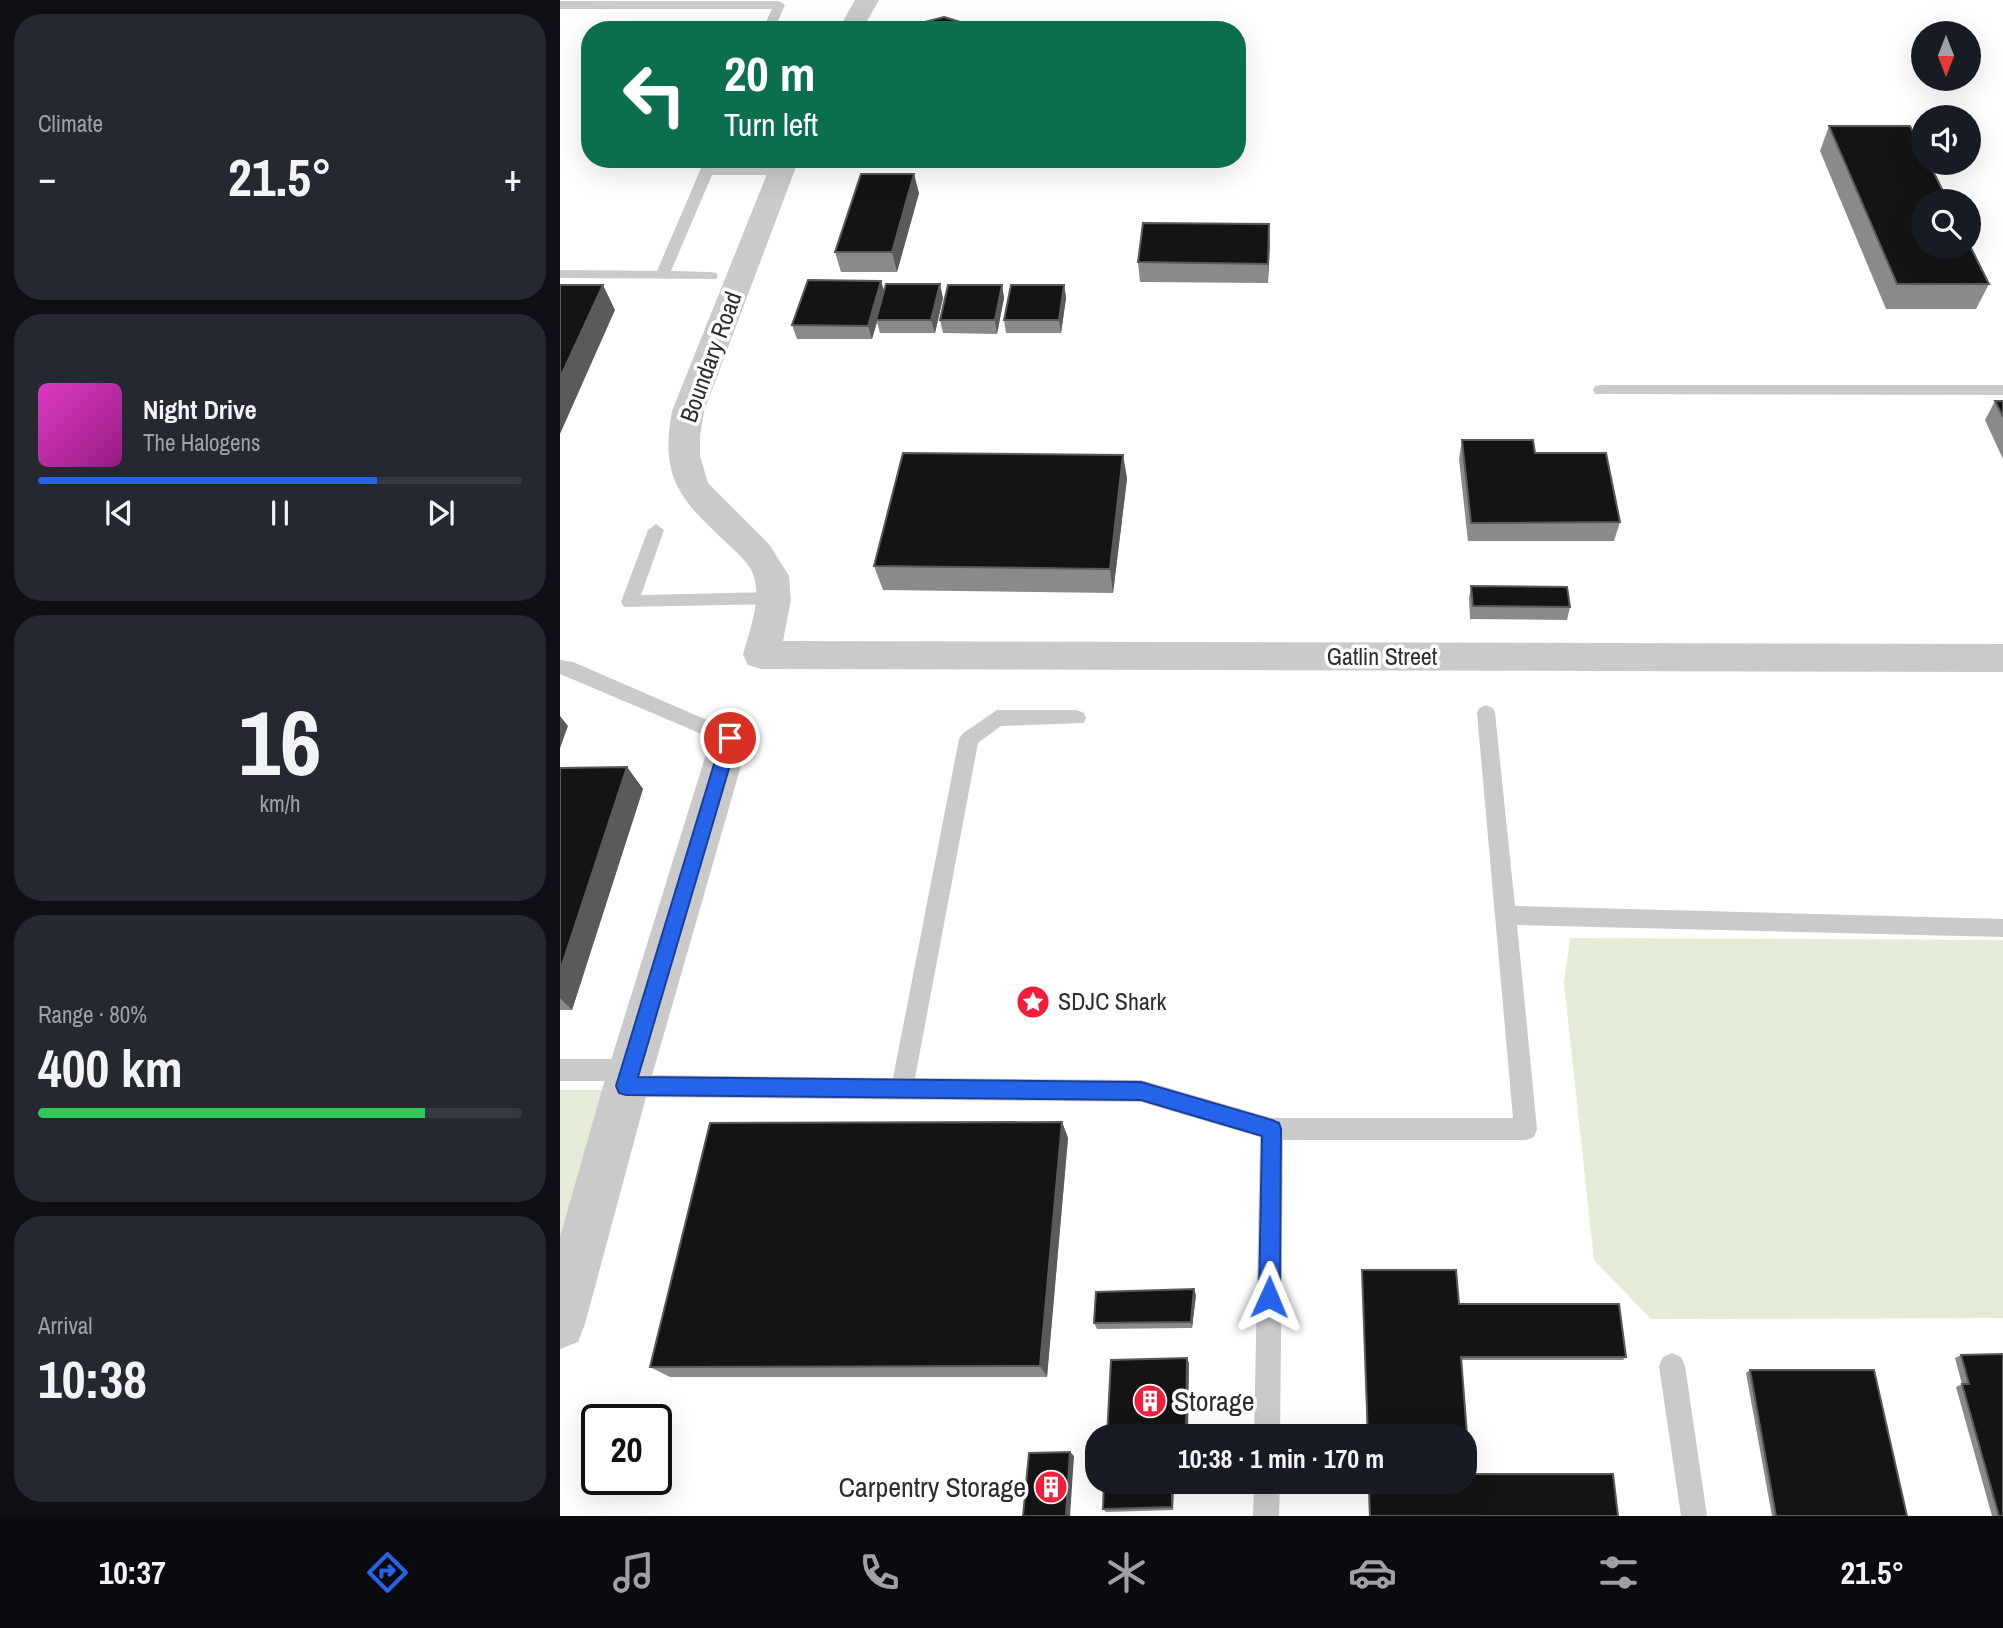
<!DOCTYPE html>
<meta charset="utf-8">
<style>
:root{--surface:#171b24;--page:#242831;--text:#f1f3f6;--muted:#9ea1a6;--line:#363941;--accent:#2563eb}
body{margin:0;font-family:"Archivo Narrow",sans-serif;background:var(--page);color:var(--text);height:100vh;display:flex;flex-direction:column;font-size:26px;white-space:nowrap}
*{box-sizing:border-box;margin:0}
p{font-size:23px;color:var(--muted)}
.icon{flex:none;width:38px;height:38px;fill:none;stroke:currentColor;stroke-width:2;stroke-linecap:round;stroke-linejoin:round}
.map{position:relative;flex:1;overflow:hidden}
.panel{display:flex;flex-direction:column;gap:14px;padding:14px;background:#0d0f14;width:560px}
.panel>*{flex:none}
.guide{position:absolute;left:21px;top:21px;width:665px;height:147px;border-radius:28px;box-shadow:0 7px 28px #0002;background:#0b6e4f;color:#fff;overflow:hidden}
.needle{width:46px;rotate:180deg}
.tools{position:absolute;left:1351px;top:21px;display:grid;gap:14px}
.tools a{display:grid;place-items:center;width:70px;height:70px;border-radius:50%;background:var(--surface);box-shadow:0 7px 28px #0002;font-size:35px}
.speed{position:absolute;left:21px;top:1404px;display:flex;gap:14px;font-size:35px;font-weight:700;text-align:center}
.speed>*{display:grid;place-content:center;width:91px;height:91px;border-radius:50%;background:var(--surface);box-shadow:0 7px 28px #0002;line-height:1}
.speed .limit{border:4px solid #111;border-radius:10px;background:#fff;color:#111}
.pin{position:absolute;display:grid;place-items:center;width:60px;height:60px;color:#fff;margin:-30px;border:4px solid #fff;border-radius:50%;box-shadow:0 2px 7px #0007}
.me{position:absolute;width:77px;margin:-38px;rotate:1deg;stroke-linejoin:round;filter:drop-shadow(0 0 5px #0008)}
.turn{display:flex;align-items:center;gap:24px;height:147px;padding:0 28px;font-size:32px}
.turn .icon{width:91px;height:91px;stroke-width:2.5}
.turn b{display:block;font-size:49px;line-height:60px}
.big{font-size:52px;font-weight:800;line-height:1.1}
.panel .tile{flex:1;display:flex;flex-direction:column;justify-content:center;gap:10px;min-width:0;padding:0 24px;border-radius:28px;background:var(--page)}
.panel .dial{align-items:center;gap:0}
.dial b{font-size:91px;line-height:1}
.song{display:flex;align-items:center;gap:21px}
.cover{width:84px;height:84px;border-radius:10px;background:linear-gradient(135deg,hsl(310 70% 55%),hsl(310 70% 35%))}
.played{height:7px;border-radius:4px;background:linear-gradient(90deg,var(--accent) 70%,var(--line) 70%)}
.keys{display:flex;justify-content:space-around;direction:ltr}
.heat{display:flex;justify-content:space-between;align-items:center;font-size:38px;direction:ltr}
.charge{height:10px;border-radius:5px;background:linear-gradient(90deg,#34c759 80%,var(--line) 0)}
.trip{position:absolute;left:525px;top:1424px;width:392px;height:70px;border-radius:28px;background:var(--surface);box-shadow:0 7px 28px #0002;font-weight:800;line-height:70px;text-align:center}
.dock{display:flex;height:112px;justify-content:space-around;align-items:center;background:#090b0e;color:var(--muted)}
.dock .icon{width:49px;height:49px}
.dock .current{color:var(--accent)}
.dock b{font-size:32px;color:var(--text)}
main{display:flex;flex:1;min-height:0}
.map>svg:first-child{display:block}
.green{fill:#e4ecd8}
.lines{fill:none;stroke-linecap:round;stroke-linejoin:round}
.lane{fill:#cacaca;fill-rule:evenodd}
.street{fill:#cacaca;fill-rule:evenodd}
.wall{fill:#8a8a8a}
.shaded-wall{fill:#5a5a5a}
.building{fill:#141414;stroke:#5a5a5a;stroke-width:2}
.route{fill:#2563eb;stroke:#184099;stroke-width:2}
.labels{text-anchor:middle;stroke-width:7;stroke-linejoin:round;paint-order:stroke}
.street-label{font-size:24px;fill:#2d2d2d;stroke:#fff}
.poi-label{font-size:24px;fill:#2d2d2d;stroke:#fff;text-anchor:start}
.near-poi-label{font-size:28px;fill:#2d2d2d;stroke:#fff;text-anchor:start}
</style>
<main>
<section class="panel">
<div class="tile"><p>Climate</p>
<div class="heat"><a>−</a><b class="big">21.5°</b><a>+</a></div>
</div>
<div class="tile">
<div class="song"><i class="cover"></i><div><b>Night Drive</b><p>The Halogens</p></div></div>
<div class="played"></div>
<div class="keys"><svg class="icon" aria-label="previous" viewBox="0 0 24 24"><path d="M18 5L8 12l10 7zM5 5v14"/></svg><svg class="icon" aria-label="pause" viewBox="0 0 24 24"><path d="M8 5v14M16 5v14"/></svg><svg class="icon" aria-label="next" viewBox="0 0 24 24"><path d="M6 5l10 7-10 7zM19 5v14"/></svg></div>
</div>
<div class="tile dial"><b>16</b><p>km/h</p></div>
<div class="tile"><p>Range · 80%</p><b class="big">400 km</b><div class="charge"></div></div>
<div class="tile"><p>Arrival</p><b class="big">10:38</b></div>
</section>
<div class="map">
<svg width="1443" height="1516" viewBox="0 0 1443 1516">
<rect width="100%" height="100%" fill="#fff"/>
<g class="green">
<polygon points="1010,938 1443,940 1443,1318 1091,1319 1034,1260 1004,983"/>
<polygon points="0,1090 48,1090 0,1246"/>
</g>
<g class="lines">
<g class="lane">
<polygon points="0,1 219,1 225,5 214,30 202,30 212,9 0,9"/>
<polygon points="145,159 159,159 155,167 221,167 228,171 221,175 152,175 111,271 151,272 156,273 158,276 156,279 0,278 0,270 97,271"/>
<polygon points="1041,385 1443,385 1443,395 1035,394 1033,390 1035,386"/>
<polygon points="96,524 104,530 81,595 215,592 221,594 224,599 221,604 64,607 61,602 88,530"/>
<polygon points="0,660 13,662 177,733 180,738 177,743 170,746 163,743 0,674"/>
<polygon points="926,705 933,708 935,713 955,906 1443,919 1443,937 957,925 977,1129 974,1137 966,1140 723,1140 720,1437 694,1437 700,1137 581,1102 66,1097 58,1094 55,1086 57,1081 0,1081 0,1059 70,1059 78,1062 81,1070 79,1075 333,1078 399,739 402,734 437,710 517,710 524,713 526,718 524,723 441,726 418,743 355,1078 581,1080 712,1118 953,1118 917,713 919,708"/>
<polygon points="1112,1353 1121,1357 1125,1366 1147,1516 1121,1516 1099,1366 1103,1357"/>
<polygon points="694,1482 720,1482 719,1516 693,1516"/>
</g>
<g class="street">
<polygon points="295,0 319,0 302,30 278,30"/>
<path d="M213,159h26l-95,252 -4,25v20l8,27 61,61 20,32 2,24 -8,41 1220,3v28l-1242,-3 -13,-4 -5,-10c6,-23 17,-50 12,-74 -2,-15 -15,-25 -25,-35 -48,-45 -71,-66 -58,-135z"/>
<polygon points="170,723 183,727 189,738 89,1086 25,1324 18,1342 0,1349 0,1237 43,1086 151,738 157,727"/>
</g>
</g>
<g class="wall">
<polygon points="1269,126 1429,284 1416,309 1326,309 1260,151"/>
<polygon points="359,193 337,272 281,272 275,252"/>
<polygon points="709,224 708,283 580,282 578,262"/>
<polygon points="321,281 324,291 383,298 375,333 320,333 317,322 312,339 237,339 232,325"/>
<polygon points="442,285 444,298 437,334 383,333 380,320"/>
<polygon points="504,285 506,298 501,333 446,333 444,320"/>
<polygon points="1435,401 1443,401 1443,459 1425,420"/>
<polygon points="902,440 975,453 1060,522 1054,541 908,541 899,459"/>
<polygon points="563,455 567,479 553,593 323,590 314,566"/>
<polygon points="911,586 1010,607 1007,620 910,619 909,598"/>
<polygon points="67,767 83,789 12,1010 0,1010 0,768"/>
<polygon points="502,1122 508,1138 487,1377 110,1377 90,1367"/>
<polygon points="802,1270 899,1304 1066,1357 1063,1360 901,1360 910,1474 1058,1516 809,1516 808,1482 905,1482 905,1437 807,1437"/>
<polygon points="636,1295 632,1328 537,1329 534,1323"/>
<polygon points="1401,1355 1443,1516 1432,1516 1396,1387 1402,1384 1395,1358"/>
<polygon points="1190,1370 1347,1516 1212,1516 1186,1373"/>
<polygon points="544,1482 614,1482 613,1510 546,1512 543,1509"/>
</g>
<g class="shaded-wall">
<polygon points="354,174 359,193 337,272 332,252"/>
<polygon points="709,224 710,244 708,283 708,264"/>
<polygon points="321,281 325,294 316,320 317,322 312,339 308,326"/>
<polygon points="380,284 383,298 375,333 371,320"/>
<polygon points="43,285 55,310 0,434 0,378"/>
<polygon points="442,285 444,298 437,334 435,320"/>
<polygon points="504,285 506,298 501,333 499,320"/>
<polygon points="563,455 567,479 553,593 550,569"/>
<polygon points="0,716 8,726 0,748"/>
<polygon points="67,767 83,789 12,1010 0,998 0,971"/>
<polygon points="502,1122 508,1138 487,1377 480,1366"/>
<polygon points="634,1289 636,1295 632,1328 631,1322"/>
<polygon points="627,1358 629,1363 628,1437 626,1437"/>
<polygon points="510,1452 514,1456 510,1516 506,1516"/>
<polygon points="612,1482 614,1482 613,1510 612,1507"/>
</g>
<g class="building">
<polygon points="384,17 404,23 410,30 349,30 357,24"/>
<polygon points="1269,126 1350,126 1363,152 1363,163 1369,163 1388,201 1363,201 1363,247 1409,247 1409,244 1429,284 1337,284"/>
<polygon points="301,174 354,174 332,252 275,252"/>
<polygon points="583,223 709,224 708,264 578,262"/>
<polygon points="248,280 321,281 308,326 232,325"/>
<polygon points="326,284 380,284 371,320 316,320"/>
<polygon points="0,285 43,285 0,378"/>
<polygon points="388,285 442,285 435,320 380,320"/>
<polygon points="451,285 504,285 499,320 444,320"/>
<polygon points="1435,401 1443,401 1443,417"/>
<polygon points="902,440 973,440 975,453 1046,453 1060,522 911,523"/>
<polygon points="343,453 563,455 550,569 314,566"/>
<polygon points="911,586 1007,587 1010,607 913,606"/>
<polygon points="67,767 0,971 0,768"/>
<polygon points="502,1122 480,1366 90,1367 150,1123"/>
<polygon points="802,1270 896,1270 899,1304 1059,1304 1066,1357 901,1357 910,1474 1053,1474 1058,1516 810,1516 809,1482 905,1482 905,1437 808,1437"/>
<polygon points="634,1289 631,1322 534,1323 536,1292"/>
<polygon points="1443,1354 1443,1516 1439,1516 1402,1384 1409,1384 1401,1355"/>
<polygon points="627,1358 626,1437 547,1437 551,1360"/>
<polygon points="1190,1370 1314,1370 1347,1516 1216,1516"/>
<polygon points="510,1452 506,1516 463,1516 469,1453"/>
<polygon points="544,1482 612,1482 612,1507 543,1509"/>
</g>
<polygon class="route" points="170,731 178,738 78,1077 581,1082 712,1120 719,1123 721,1129 720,1297 717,1304 709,1307 702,1304 699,1297 702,1136 581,1100 66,1095 59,1093 56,1086 162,738"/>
<defs>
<symbol id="sight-disc" viewBox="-11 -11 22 22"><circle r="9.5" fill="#f51d3c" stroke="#fff"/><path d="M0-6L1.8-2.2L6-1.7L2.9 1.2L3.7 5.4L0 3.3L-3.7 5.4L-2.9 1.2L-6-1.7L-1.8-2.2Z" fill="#fff"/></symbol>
<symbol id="building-disc" viewBox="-11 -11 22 22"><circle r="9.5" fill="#f51d3c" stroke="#fff"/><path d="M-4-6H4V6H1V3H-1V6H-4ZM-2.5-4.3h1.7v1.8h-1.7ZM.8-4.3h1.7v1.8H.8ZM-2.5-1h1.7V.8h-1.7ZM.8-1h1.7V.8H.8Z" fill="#fff"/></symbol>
</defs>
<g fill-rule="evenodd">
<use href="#sight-disc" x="454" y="983" width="38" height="38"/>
<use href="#building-disc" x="571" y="1382" width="38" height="38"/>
<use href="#building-disc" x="472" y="1468" width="38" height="38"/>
</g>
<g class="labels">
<g class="street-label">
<text transform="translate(151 357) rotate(-70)" y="8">Boundary Road</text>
<text x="822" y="665">Gatlin Street</text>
</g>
<g class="poi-label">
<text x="498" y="1010">SDJC Shark</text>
</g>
<g class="near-poi-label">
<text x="614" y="1411">Storage</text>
<text x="466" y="1497" text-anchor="end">Carpentry Storage</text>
</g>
</g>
</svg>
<div class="tools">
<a><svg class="needle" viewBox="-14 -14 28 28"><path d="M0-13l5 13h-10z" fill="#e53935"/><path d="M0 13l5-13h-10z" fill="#9ea1a6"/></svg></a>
<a><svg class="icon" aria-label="sound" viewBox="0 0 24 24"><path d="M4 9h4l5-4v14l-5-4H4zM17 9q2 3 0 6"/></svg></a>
<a><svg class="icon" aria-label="search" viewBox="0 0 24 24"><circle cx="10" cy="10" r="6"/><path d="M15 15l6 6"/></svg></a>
</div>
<div class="speed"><div class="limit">20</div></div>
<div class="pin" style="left:170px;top:738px;background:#d93025"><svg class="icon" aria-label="arrive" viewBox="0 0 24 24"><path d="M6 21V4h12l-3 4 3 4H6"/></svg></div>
<svg class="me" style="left:709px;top:1297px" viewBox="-20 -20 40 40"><path d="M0-17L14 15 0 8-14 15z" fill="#2563eb" stroke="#fff" stroke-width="4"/></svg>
<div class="trip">10:38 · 1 min · 170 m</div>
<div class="guide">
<div class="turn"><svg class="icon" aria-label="left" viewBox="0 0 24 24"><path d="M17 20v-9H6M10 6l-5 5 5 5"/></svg><div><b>20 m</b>Turn left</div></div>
</div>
</div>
</main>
<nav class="dock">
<b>10:37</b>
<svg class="icon current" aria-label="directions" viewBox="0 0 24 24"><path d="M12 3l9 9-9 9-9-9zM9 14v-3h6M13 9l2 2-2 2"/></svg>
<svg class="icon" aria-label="music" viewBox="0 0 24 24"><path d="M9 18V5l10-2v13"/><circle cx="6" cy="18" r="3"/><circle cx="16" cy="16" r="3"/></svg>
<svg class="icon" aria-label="phone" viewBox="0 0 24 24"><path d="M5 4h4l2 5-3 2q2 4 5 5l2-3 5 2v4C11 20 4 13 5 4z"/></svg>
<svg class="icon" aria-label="climate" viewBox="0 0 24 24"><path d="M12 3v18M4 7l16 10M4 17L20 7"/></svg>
<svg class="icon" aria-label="car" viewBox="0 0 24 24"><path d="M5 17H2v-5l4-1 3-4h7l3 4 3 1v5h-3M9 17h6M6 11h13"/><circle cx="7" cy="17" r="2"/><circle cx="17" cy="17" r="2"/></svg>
<svg class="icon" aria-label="filters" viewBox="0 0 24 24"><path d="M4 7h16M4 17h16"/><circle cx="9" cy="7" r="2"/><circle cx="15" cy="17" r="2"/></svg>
<b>21.5°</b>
</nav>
